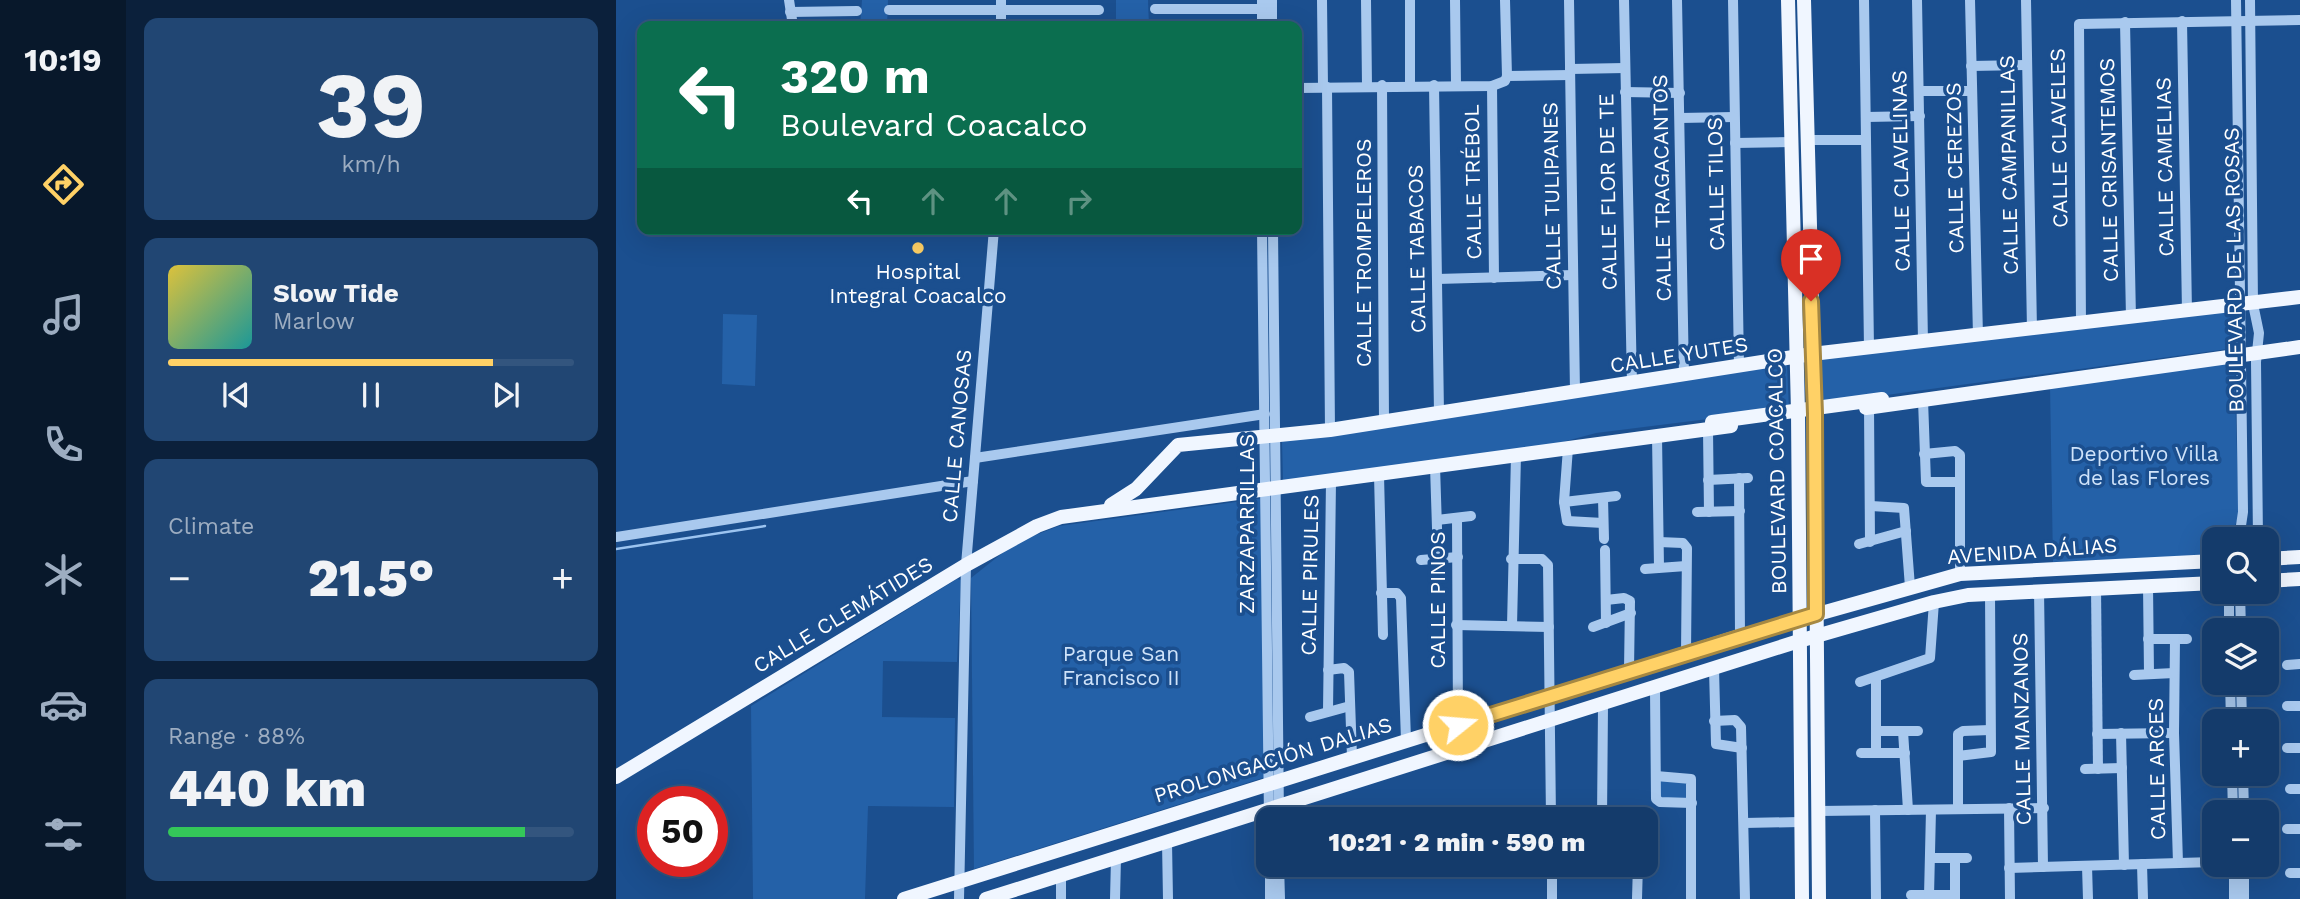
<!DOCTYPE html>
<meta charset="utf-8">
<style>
:root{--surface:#143b6b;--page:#214673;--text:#f1f3f6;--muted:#9dadc1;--line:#33557e;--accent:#ffd166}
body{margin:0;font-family:"Work Sans",sans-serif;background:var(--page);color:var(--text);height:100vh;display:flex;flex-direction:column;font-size:26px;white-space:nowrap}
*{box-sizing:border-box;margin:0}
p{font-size:23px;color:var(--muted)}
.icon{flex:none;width:38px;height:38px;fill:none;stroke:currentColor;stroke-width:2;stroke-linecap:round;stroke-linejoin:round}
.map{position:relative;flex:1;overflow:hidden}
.panel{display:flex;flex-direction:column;gap:18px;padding:18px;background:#0b203b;width:490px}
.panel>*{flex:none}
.hud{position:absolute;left:21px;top:21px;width:665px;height:214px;border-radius:14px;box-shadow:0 7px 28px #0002,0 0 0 2px var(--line);background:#0b6e4f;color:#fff;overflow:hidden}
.buttons{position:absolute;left:1586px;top:527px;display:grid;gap:14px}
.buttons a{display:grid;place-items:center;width:77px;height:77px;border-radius:14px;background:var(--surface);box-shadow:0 7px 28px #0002,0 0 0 2px var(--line);font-size:35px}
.speed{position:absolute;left:21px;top:786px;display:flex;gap:14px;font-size:35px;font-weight:700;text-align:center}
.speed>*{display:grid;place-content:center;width:91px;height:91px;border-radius:50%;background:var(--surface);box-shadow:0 7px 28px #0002,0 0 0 2px var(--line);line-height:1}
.speed .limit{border:10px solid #d22;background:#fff;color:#111}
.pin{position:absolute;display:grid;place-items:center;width:60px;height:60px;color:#fff;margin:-72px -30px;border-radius:50% 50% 50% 0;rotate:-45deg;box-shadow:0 0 7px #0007}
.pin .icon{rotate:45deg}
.me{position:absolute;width:77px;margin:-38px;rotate:73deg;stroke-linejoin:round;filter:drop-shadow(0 0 5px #0008)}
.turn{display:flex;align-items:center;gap:24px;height:147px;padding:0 28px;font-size:32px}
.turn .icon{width:91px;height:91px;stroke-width:2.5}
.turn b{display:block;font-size:49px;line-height:60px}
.lanes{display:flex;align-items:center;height:66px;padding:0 28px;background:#0003;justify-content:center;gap:35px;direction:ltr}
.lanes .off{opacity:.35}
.big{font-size:52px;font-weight:800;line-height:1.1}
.panel .widget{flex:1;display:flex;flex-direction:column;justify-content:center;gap:10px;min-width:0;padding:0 24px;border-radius:14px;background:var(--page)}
.panel .dial{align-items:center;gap:0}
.dial b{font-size:91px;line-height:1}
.song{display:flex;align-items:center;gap:21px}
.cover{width:84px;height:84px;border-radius:10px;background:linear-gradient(135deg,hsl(50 70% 55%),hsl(180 70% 35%))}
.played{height:7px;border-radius:4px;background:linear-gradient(90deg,var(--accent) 80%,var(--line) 80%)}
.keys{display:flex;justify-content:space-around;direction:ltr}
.heat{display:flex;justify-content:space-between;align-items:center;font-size:38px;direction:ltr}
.charge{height:10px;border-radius:5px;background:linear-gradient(90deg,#34c759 88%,var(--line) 0)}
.trip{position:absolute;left:640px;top:807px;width:402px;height:70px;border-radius:14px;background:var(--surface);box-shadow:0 7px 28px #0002,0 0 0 2px var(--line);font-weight:800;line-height:70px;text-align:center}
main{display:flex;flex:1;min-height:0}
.menu{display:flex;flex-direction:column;width:126px;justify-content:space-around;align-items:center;background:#08182b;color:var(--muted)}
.menu .icon{width:49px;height:49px}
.menu .on{color:var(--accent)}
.menu b{font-size:32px;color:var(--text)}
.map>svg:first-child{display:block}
.green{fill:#2461a8}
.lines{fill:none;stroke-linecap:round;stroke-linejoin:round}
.stream{stroke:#9cc4f0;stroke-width:2.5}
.minor{stroke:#a9c9ee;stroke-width:10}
.major{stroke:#f0f6ff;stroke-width:14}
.major-bridge{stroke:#f0f6ff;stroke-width:14}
.route-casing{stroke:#a68842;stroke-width:18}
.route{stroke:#ffd166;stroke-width:12}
.poi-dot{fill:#ffd166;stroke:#1b4f8f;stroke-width:2.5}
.labels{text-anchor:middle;stroke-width:7;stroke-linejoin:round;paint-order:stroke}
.street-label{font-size:21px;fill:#fff;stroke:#1b4f8f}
.poi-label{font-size:21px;fill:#fff;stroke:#1b4f8f}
.park-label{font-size:21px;fill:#cfe3fa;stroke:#1b4f8f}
</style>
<main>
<nav class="menu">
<b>10:19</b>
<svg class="icon on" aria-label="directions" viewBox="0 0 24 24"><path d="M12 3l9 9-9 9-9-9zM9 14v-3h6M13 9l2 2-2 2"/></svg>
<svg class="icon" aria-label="music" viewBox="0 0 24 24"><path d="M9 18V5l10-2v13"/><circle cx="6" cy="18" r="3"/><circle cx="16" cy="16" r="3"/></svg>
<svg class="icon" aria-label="phone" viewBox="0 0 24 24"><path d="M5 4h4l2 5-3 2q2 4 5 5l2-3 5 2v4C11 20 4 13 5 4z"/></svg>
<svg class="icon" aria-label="climate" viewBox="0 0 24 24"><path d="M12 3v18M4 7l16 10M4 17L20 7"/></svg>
<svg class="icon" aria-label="car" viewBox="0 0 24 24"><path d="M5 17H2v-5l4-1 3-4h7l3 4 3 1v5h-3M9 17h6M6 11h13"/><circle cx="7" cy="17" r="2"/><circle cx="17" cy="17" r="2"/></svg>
<svg class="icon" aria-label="filters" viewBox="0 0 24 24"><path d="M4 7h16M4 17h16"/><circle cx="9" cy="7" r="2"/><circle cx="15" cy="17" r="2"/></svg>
</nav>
<section class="panel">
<div class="widget dial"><b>39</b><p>km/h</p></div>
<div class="widget">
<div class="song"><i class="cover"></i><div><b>Slow Tide</b><p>Marlow</p></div></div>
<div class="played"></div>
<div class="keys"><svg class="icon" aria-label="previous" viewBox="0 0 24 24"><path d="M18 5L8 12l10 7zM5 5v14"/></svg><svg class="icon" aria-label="pause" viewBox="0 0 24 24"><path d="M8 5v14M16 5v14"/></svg><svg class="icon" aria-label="next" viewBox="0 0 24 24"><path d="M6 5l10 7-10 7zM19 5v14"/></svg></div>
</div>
<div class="widget"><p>Climate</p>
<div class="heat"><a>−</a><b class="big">21.5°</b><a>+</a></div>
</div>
<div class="widget"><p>Range · 88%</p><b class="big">440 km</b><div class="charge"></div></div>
</section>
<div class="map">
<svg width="1684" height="899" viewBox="0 0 1684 899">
<rect width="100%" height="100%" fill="#1b4f8f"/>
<g class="green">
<polygon points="246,0 272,0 271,26 244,26"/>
<polygon points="500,0 532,0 533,26 500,26"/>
<polygon points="1616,311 1619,348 1204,404 1202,358"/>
<polygon points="107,314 141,315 139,386 106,384"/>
<polygon points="1618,362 1623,517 1612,539 1598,539 1598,555 1437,562 1434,385"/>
<polygon points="1171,364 1173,409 980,433 939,444 667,481 666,441"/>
<polygon points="649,498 656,775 358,869 355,578 399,543 443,526"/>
<polygon points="341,579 345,580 341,662 267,661 266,717 339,718 338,807 252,806 249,899 137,899 135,706"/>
<polygon points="1041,778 1073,780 1074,802 1042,799"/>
</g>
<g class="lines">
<polyline class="stream" points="0,549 149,526"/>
<g class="minor">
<polyline points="173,0 177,26"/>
<polyline points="646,0 646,26"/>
<polyline points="656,0 656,26"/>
<polyline points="706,0 707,87"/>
<polyline points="750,0 751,86"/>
<polyline points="794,0 794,85"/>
<polyline points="839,0 840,84"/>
<polyline points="889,0 891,76"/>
<polyline points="953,0 959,392"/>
<polyline points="1008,0 1016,384"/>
<polyline points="1061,0 1068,376"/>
<polyline points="1117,0 1123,367"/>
<polyline points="1248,0 1253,348"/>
<polyline points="1301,0 1307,342"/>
<polyline points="1354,0 1362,336"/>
<polyline points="1410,0 1416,330"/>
<polyline points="1620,0 1627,512 1623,539"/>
<polyline points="1634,0 1637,304 1643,333 1640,362 1642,539"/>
<polyline points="539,9 646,9"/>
<polyline points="273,10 483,10"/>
<polyline points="174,12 241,11"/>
<polyline points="1566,21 1571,312"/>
<polyline points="1509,22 1515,318"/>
<polyline points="385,26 385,0"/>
<polyline points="1355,66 1409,65"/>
<polyline points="954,69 1009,68"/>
<polyline points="766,85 768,421"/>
<polyline points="818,85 823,413"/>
<polyline points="876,86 878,278"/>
<polyline points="711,87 714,430"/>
<polyline points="681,88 876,86 889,81 891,76 954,75"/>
<polyline points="1303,91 1356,91"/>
<polyline points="1009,92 1064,93"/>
<polyline points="1250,117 1304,116"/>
<polyline points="1064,118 1118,117"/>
<polyline points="1190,140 1250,140"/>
<polyline points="1119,143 1176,142"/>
<polyline points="646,229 653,819"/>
<polyline points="657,229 663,819"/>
<polyline points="821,279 957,275"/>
<polyline points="1465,324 1463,24 1684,20"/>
<polyline points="1307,400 1310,482 1344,482"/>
<polyline points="1253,407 1254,542"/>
<polyline points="1092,430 1093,512"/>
<polyline points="1041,436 1043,567"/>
<polyline points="952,448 948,502 951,521 987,523"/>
<polyline points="1308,454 1339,451 1344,455 1344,574"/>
<polyline points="359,458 649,414"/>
<polyline points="819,466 822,559"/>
<polyline points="763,475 767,635"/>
<polyline points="1123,478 1124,636"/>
<polyline points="1092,480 1132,478"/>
<polyline points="987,498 988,539"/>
<polyline points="948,502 1000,496"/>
<polyline points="1255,506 1288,508 1294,587"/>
<polyline points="1081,512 1124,511"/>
<polyline points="841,518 842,725"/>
<polyline points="821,520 855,516"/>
<polyline points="0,537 357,481"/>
<polyline points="1043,542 1067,543 1071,548 1070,654"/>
<polyline points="1243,544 1290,531"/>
<polyline points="989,550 990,623"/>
<polyline points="895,559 926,559 932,565 935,819"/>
<polyline points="805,560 842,557"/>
<polyline points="1029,569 1070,566"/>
<polyline points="1532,585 1533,674"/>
<polyline points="1480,588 1482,769"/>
<polyline points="1423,590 1427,867"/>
<polyline points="1613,592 1613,630"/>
<polyline points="1624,592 1625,630"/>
<polyline points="765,593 781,593 785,598 790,740"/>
<polyline points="990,600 1008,598 1014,601 1013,670"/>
<polyline points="840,625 933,627"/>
<polyline points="896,626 900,455"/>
<polyline points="977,627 1015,613"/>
<polyline points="1532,639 1571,639"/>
<polyline points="1559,639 1558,733 1562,863"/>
<polyline points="1671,665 1684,664"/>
<polyline points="1098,669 1100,744 1126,748"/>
<polyline points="712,670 728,668 733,672 736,757"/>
<polyline points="1518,675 1558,673"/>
<polyline points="1260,678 1260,753"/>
<polyline points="1244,682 1314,658 1318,602"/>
<polyline points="1614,682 1615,721"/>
<polyline points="1625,682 1626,721"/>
<polyline points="1039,689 1040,799 1044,802 1076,803"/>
<polyline points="1671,706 1684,706"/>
<polyline points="712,711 715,481"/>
<polyline points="694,717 734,706"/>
<polyline points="1098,721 1119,720 1125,727 1129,899"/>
<polyline points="1260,731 1302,731"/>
<polyline points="1287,731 1292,810"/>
<polyline points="1505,733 1508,865"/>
<polyline points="1481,734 1558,733"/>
<polyline points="1671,748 1684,748"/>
<polyline points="1245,753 1289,753"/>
<polyline points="1342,756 1375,752 1374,593"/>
<polyline points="1469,769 1506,768"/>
<polyline points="1616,774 1617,812"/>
<polyline points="1627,774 1628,812"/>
<polyline points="1040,776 1075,779 1075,899"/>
<polyline points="1674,789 1684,789"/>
<polyline points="1393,808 1394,899"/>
<polyline points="1342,809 1342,734 1347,731 1374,730"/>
<polyline points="1259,810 1260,899"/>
<polyline points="1203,811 1428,808"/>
<polyline points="986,819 987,706"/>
<polyline points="1128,823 1184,822"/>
<polyline points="1671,829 1684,829"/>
<polyline points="551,842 552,899"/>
<polyline points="1314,858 1351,858"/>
<polyline points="654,864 654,899"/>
<polyline points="663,864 664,899"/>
<polyline points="936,864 936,899"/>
<polyline points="1526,864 1527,899"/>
<polyline points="1471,866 1472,899"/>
<polyline points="1393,868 1598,862"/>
<polyline points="1674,873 1684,873"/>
<polyline points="445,876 445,899"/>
<polyline points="1295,895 1339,895"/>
<polyline points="1313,896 1315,810"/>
<polyline points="343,899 350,565 378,229"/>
<polyline points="499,899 500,858"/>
<polyline points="1021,899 1022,864"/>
<polyline points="1339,899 1339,859"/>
<polyline points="1618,899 1618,864"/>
<polyline points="1628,899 1628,864"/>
</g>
<g class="major">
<polyline points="1172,0 1182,412 1186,899"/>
<polyline points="1188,0 1199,414 1203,899"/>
<polyline points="1250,408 1684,347"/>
<polyline points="495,505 520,489 562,445 714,430 1196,354 1684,297"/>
<polyline points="1650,559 1684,557"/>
<polyline points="1650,581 1684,579"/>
<polyline points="0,777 350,565 421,526 445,517 1115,426"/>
<polyline points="288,899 1124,636 1344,574 1598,561"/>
<polyline points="370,899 1183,641 1318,602 1352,595 1598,583"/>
</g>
<polyline class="major-bridge" points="1096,422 1266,399"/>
</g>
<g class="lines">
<defs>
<polyline id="route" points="842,725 1200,614 1199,414 1195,301"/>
</defs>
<use href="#route" class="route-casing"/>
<use href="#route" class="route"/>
</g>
<circle class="poi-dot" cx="302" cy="248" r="7"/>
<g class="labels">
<g class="street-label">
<text transform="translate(1443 138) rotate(-91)" y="7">CALLE CLAVELES</text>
<text transform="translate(1393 165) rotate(-91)" y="7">CALLE CAMPANILLAS</text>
<text transform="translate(1549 167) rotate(-91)" y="7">CALLE CAMELIAS</text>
<text transform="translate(1339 168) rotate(-91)" y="7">CALLE CEREZOS</text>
<text transform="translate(1493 170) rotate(-91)" y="7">CALLE CRISANTEMOS</text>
<text transform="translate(1285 171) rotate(-91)" y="7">CALLE CLAVELINAS</text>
<text transform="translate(857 182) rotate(-91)" y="7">CALLE TRÉBOL</text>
<text transform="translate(1100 184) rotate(-91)" y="7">CALLE TILOS</text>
<text transform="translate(1046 188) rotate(-91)" y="7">CALLE TRAGACANTOS</text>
<text transform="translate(992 192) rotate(-91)" y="7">CALLE FLOR DE TE</text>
<text transform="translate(936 196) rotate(-91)" y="7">CALLE TULIPANES</text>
<text transform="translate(801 249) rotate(-91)" y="7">CALLE TABACOS</text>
<text transform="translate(748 253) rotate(-90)" y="7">CALLE TROMPELEROS</text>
<text transform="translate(1618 270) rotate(-91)" y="7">BOULEVARD DE LAS ROSAS</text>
<text transform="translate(1063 355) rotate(-9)" y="7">CALLE YUTES</text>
<text transform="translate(341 436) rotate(-85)" y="7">CALLE CANOSAS</text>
<text transform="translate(1161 471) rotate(-91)" y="7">BOULEVARD COACALCO</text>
<text transform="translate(631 524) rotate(-90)" y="7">ZARZAPARRILLAS</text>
<text transform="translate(1416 551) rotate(-4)" y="7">AVENIDA DÁLIAS</text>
<text transform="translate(694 575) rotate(-89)" y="7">CALLE PIRULES</text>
<text transform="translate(822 600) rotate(-90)" y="7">CALLE PINOS</text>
<text transform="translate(227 615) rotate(-31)" y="7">CALLE CLEMÁTIDES</text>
<text transform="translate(1406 729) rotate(-91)" y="7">CALLE MANZANOS</text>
<text transform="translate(657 760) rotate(-17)" y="7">PROLONGACIÓN DALIAS</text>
<text transform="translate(1541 769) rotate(-91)" y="7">CALLE ARCES</text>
</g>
<g class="poi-label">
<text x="302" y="279">Hospital<tspan x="302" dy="24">Integral Coacalco</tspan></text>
</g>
<g class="park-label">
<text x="1528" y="461">Deportivo Villa<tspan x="1528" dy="24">de las Flores</tspan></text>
<text x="505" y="661">Parque San<tspan x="505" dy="24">Francisco II</tspan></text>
</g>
</g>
</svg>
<div class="buttons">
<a><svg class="icon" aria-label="search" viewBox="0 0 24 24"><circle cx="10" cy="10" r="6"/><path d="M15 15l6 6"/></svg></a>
<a><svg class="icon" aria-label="layers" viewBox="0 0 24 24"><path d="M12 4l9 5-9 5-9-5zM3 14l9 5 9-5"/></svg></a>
<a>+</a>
<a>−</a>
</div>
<div class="speed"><div class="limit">50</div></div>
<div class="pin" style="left:1195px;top:301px;background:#d93025"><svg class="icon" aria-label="arrive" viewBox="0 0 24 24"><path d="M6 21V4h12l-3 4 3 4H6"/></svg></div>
<svg class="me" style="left:842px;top:725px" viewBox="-20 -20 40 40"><circle r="17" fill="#ffd166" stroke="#fff" stroke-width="3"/><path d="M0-11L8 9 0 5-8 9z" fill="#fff"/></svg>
<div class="trip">10:21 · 2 min · 590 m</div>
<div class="hud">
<div class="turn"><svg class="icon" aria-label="left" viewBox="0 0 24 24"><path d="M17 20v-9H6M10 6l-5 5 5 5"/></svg><div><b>320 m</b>Boulevard Coacalco</div></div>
<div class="lanes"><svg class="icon" aria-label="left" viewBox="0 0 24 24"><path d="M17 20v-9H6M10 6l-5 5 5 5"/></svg><svg class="icon off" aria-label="ahead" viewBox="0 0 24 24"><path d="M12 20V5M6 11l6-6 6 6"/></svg><svg class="icon off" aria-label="ahead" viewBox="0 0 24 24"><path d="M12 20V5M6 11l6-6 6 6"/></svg><svg class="icon off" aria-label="right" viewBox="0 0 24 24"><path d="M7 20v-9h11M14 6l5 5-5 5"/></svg></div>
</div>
</div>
</main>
